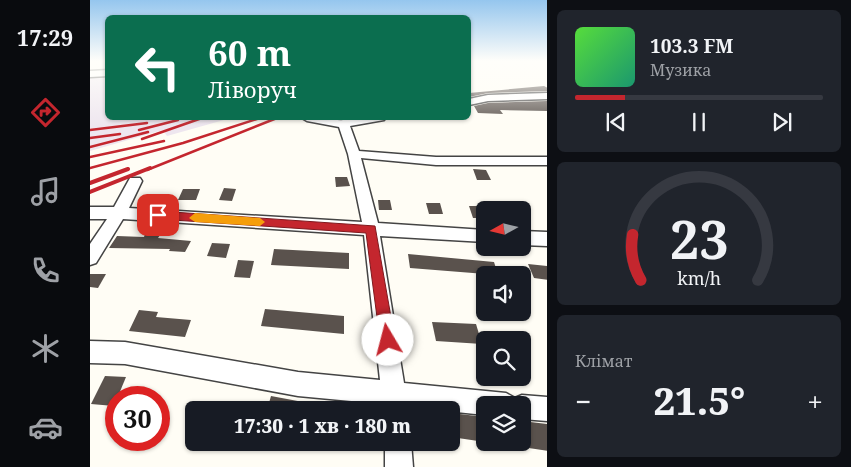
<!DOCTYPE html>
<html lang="uk">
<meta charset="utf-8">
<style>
:root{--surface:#171b24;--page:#20242c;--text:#f1f3f6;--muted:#9ea1a6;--line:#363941;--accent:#c4262e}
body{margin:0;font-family:"Noto Serif",serif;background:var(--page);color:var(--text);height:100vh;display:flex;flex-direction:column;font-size:19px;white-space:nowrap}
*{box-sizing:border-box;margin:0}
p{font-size:16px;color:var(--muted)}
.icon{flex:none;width:28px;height:28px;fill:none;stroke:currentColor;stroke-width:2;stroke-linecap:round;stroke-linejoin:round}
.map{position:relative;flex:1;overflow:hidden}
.details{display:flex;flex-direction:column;gap:10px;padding:10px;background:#0d0f14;width:304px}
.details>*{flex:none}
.guide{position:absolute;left:15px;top:15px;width:366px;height:105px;border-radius:8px;box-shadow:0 1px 4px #0004;background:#0b6e4f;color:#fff;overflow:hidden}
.needle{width:32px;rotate:262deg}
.controls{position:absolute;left:386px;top:201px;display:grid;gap:10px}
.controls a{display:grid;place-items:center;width:55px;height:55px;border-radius:8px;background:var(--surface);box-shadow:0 1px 4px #0004;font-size:25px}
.speed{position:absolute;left:15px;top:386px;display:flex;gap:10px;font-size:25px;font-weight:700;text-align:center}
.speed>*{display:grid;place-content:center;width:65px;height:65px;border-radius:50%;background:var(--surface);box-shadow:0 1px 4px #0004;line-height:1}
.speed .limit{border:8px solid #d22;background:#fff;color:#111}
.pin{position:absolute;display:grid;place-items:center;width:42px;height:42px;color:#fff;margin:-21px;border-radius:10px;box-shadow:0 2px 8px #0006}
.me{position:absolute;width:55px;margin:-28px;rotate:352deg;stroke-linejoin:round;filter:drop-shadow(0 0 4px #0008)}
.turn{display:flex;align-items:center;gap:18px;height:105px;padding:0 20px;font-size:22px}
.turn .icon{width:65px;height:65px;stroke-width:2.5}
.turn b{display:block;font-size:35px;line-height:42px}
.big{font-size:38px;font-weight:800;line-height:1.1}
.details .widget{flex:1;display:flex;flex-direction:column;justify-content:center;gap:8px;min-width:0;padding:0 18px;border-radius:8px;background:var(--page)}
.details .dial{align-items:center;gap:0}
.dial svg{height:130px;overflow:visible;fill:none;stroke:var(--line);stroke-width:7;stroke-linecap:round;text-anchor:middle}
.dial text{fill:var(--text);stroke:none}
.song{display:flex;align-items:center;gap:15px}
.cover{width:60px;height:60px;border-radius:8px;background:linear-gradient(135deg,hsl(110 70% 55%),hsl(160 70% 35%))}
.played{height:5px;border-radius:2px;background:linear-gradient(90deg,var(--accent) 20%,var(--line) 20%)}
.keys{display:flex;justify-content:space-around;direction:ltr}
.heat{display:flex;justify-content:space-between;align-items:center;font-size:28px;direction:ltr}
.trip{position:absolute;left:95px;top:401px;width:275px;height:50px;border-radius:8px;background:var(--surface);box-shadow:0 1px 4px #0004;font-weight:800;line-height:50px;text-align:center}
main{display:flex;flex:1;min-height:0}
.tab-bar{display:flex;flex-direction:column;width:90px;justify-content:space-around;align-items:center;background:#090b0e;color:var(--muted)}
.tab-bar .icon{width:35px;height:35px}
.tab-bar .active{color:var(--accent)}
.tab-bar b{font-size:22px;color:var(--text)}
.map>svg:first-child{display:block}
.industrial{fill:#eee6ef}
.building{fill:#5a524d}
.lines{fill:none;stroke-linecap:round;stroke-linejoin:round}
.minor-casing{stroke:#444;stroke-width:3}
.minor{fill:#fff;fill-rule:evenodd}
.rail-far1{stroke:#c4262e;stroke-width:2.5}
.rail{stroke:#c4262e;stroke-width:4}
.route{fill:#c4262e;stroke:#7f191e}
.slow{fill:#f59e0b}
</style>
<main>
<nav class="tab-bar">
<b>17:29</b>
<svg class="icon active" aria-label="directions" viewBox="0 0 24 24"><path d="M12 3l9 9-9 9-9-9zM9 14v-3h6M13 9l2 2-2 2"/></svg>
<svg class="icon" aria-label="music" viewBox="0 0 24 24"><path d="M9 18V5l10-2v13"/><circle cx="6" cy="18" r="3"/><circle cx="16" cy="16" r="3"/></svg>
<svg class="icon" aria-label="phone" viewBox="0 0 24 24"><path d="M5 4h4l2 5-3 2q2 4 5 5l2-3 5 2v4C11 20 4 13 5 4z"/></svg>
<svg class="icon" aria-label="climate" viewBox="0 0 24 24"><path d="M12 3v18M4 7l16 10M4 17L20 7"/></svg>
<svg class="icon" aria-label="car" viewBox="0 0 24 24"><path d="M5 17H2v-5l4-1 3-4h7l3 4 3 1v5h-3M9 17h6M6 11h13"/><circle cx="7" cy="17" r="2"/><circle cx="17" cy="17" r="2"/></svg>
</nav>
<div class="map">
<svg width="458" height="467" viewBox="0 0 458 467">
<rect width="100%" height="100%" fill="#fffdf5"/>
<polygon class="industrial" points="0,77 17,77 18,118 141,118 77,136 73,130 0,151"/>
<g class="building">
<polygon points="454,86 458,88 458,91 398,93 379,97 379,93"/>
<polygon points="458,101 458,111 410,110 413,114 388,113 384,106 398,103"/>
<polygon points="383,169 396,170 401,180 387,180"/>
<polygon points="245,177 257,177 260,186 246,187"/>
<polygon points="134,188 146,189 142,201 129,200"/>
<polygon points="93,189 110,189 106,200 88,200"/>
<polygon points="288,200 300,200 302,210 289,210"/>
<polygon points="336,203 350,203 353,214 339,214"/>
<polygon points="379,206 392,206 395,218 383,218"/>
<polygon points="55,234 70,235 68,238 101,241 95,252 79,251 80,249 19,248 27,236 54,237"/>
<polygon points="122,243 140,244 136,258 117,256"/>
<polygon points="184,249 259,253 259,269 181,265"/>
<polygon points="318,254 404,262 408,275 320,268"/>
<polygon points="148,260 164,261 160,278 144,277"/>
<polygon points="438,264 458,266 458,280 444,278"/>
<polygon points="0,274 16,274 8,288 0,287"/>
<polygon points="175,309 254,316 254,334 171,326"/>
<polygon points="49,310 68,312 66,317 101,320 95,337 39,331"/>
<polygon points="342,322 386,324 392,344 346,341"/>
<polygon points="15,376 36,377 24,406 1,404"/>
<polygon points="181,396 229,405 228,410 177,410"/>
<polygon points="361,413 395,417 395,442 361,437"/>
<polygon points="432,421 458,424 458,451 432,447"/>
</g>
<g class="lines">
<defs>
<g id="minor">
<polygon points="18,70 18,76 0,77 0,71"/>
<polygon points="458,93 458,99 398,101 379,105 379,99 398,95"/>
<path d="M212,118c14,-2 29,3 43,2 14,0 26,-2 40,-2l-1,2 -34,6 9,25 77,6h112v8h-112l-75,-7 17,65 107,7v12l-105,-6 24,147 102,10 9,5 7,-3 26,2v24l-26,-2v-14h-37v10l-77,-8v3h-24l-1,-6 -85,-8 -173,-32 -35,-1v-22l35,1 173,30 82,8 -16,-145 -241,-16 -27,44 -6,2v-21l17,-25h-17v-12h24l16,-29h10l2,3 -13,27 233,14 -14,-68 -9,-27 -32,-6z"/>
<polygon points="432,231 458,232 458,246 432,245"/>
<polygon points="295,442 321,442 323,467 295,467"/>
</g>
</defs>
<use href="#minor" class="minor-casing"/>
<use href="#minor" class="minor"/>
<g class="rail-far1">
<polyline points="0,130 57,123"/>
<polyline points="49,130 88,120"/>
<polyline points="0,138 30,134"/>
<polyline points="52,139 112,118"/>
<polyline points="0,147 58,132"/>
<polyline points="0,157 74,141"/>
<polyline points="0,168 93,143 170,118"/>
<polyline points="57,170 187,118"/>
</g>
<g class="rail">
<polyline points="0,183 38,169"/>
<polyline points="0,192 60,168"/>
</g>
</g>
<linearGradient id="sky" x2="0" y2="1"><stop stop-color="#95c6ee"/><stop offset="0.48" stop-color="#fffefa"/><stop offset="1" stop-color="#fffefa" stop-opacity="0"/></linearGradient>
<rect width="458" height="127" fill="url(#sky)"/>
<polygon class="route" points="68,211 285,226 305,340 303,345 298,347 292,345 290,340 276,233 68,219 62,215"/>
<polygon class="slow" points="105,213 170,218 175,222 170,226 105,222 99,218"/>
</svg>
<div class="controls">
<a><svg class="needle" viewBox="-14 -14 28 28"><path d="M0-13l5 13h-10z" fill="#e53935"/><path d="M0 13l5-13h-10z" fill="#9ea1a6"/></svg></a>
<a><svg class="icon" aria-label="sound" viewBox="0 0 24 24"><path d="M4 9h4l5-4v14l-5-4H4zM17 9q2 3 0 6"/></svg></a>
<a><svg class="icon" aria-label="search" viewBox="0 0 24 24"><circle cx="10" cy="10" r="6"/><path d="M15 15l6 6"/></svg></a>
<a><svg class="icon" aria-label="layers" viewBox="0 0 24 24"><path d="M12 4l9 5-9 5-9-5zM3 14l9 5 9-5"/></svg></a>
</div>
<div class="speed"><div class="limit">30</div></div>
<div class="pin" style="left:68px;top:215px;background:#d93025"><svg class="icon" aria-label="arrive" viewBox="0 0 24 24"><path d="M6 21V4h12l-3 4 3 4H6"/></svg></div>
<svg class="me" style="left:298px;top:340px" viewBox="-20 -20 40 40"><circle r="19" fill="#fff"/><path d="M0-13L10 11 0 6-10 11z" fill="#c4262e"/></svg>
<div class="trip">17:30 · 1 хв · 180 m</div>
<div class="guide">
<div class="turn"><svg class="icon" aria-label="left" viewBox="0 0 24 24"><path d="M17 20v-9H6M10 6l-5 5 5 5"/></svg><div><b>60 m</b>Ліворуч</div></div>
</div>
</div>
<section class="details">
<div class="widget">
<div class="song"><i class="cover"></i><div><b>103.3 FM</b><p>Музика</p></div></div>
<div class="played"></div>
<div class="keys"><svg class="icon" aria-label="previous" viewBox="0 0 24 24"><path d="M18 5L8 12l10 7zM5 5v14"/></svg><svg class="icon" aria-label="pause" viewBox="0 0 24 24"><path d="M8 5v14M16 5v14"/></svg><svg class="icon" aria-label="next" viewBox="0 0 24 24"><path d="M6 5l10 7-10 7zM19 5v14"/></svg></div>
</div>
<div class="widget dial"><svg viewBox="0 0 100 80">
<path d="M14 69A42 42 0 1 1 86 69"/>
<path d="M14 69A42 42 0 0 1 9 41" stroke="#c4262e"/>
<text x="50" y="56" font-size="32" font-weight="700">23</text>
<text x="50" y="72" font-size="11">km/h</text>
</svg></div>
<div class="widget"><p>Клімат</p>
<div class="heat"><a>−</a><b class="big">21.5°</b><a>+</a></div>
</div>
</section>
</main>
